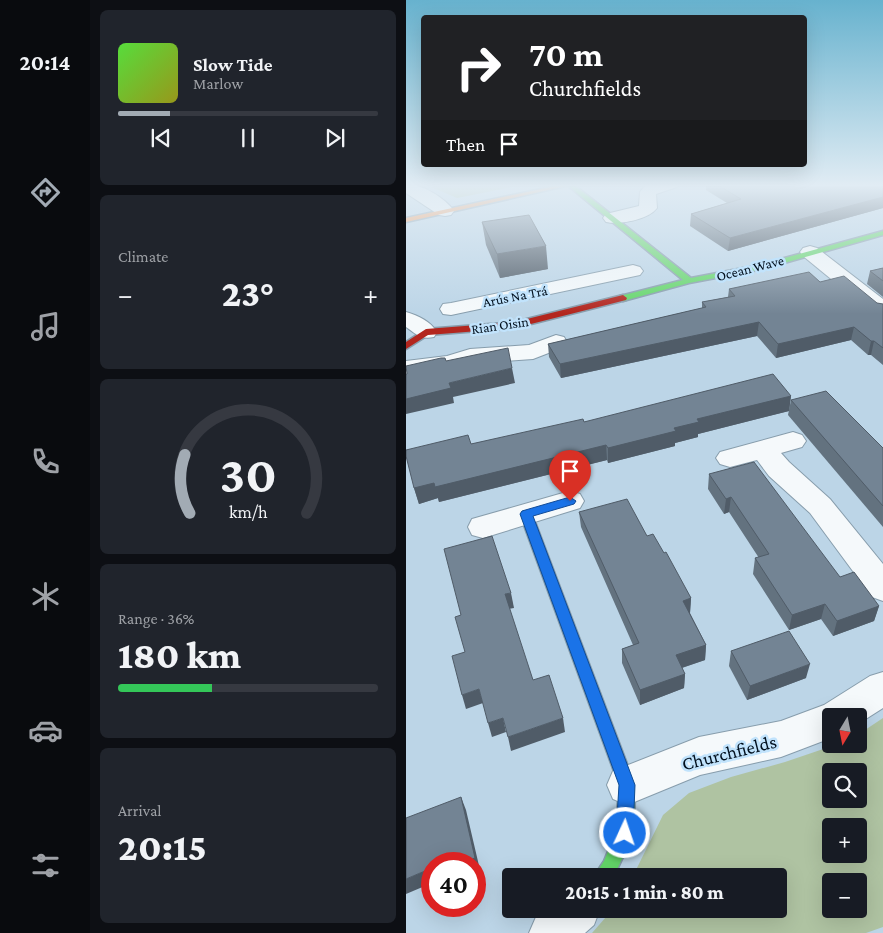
<!DOCTYPE html>
<meta charset="utf-8">
<style>
:root{--surface:#171b24;--page:#20242c;--text:#f1f3f6;--muted:#9ea1a6;--line:#363941;--accent:#a2abb4}
body{margin:0;font-family:"Crimson Pro",serif;background:var(--page);color:var(--text);height:100vh;display:flex;flex-direction:column;font-size:19px;white-space:nowrap}
*{box-sizing:border-box;margin:0}
p{font-size:16px;color:var(--muted)}
.icon{flex:none;width:28px;height:28px;fill:none;stroke:currentColor;stroke-width:2;stroke-linecap:round;stroke-linejoin:round}
.map{position:relative;flex:1;overflow:hidden}
.details{display:flex;flex-direction:column;gap:10px;padding:10px;background:#0d0f14;width:316px}
.details>*{flex:none}
.top-card{position:absolute;left:15px;top:15px;width:386px;height:152px;border-radius:5px;box-shadow:0 5px 20px #0002;background:#202124;color:#fff;overflow:hidden}
.needle{width:32px;rotate:190deg}
.tools{position:absolute;left:416px;top:708px;display:grid;gap:10px}
.tools a{display:grid;place-items:center;width:45px;height:45px;border-radius:5px;background:var(--surface);box-shadow:0 5px 20px #0002;font-size:25px}
.speed{position:absolute;left:15px;top:852px;display:flex;gap:10px;font-size:25px;font-weight:700;text-align:center}
.speed>*{display:grid;place-content:center;width:65px;height:65px;border-radius:50%;background:var(--surface);box-shadow:0 5px 20px #0002;line-height:1}
.speed .limit{border:8px solid #d22;background:#fff;color:#111}
.pin{position:absolute;display:grid;place-items:center;width:42px;height:42px;color:#fff;margin:-51px -21px;border-radius:50% 50% 50% 0;rotate:-45deg;box-shadow:0 0 5px #0007}
.pin .icon{rotate:45deg}
.me{position:absolute;width:55px;margin:-28px;rotate:3deg;stroke-linejoin:round;filter:drop-shadow(0 0 4px #0008)}
.turn{display:flex;align-items:center;gap:18px;height:105px;padding:0 25px;font-size:22px}
.turn .icon{width:65px;height:65px;stroke-width:2.5}
.turn b{display:block;font-size:35px;line-height:42px}
.then{display:flex;align-items:center;height:48px;padding:0 25px;background:#0003;gap:10px;font-size:19px}
.big{font-size:38px;font-weight:800;line-height:1.1}
.details .widget{flex:1;display:flex;flex-direction:column;justify-content:center;gap:8px;min-width:0;padding:0 18px;border-radius:8px;background:var(--page)}
.details .dial{align-items:center;gap:0}
.dial svg{height:130px;overflow:visible;fill:none;stroke:var(--line);stroke-width:7;stroke-linecap:round;text-anchor:middle}
.dial text{fill:var(--text);stroke:none}
.song{display:flex;align-items:center;gap:15px}
.cover{width:60px;height:60px;border-radius:8px;background:linear-gradient(135deg,hsl(110 70% 55%),hsl(60 70% 35%))}
.played{height:5px;border-radius:2px;background:linear-gradient(90deg,var(--accent) 20%,var(--line) 20%)}
.keys{display:flex;justify-content:space-around;direction:ltr}
.heat{display:flex;justify-content:space-between;align-items:center;font-size:28px;direction:ltr}
.charge{height:8px;border-radius:4px;background:linear-gradient(90deg,#34c759 36%,var(--line) 0)}
.trip{position:absolute;left:96px;top:868px;width:285px;height:50px;border-radius:5px;background:var(--surface);box-shadow:0 5px 20px #0002;font-weight:800;line-height:50px;text-align:center}
main{display:flex;flex:1;min-height:0}
.dock{display:flex;flex-direction:column;width:90px;justify-content:space-around;align-items:center;background:#090b0e;color:var(--muted)}
.dock .icon{width:35px;height:35px}
.dock .current{color:var(--accent)}
.dock b{font-size:22px;color:var(--text)}
.map>svg:first-child{display:block}
.green{fill:#afc3a2;fill-rule:evenodd}
.lines{fill:none;stroke-linecap:round;stroke-linejoin:round}
.street-casing{stroke:#879dac;stroke-width:2}
.fast-casing{stroke:#879dac;stroke-width:3}
.slow-casing{stroke:#879dac;stroke-width:3}
.jam-casing{stroke:#879dac;stroke-width:3}
.street{fill:#f5f9fb;fill-rule:evenodd}
.fast{fill:#63d668;fill-rule:evenodd}
.slow{fill:#ff974d;fill-rule:evenodd}
.jam{fill:#b3261e;fill-rule:evenodd}
.wall{fill:#63727f}
.shaded-wall{fill:#505c68}
.building{fill:#738494;stroke:#505c68}
.route{fill:#1a73e8;stroke:#114b97}
.labels{text-anchor:middle;stroke-width:5;stroke-linejoin:round;paint-order:stroke}
.far-street-label{font-size:14px;fill:#000f1d;stroke:#c1e3fc}
.near-street-label{font-size:19px;fill:#000f1d;stroke:#c1e3fc}
</style>
<main>
<nav class="dock">
<b>20:14</b>
<svg class="icon current" aria-label="directions" viewBox="0 0 24 24"><path d="M12 3l9 9-9 9-9-9zM9 14v-3h6M13 9l2 2-2 2"/></svg>
<svg class="icon" aria-label="music" viewBox="0 0 24 24"><path d="M9 18V5l10-2v13"/><circle cx="6" cy="18" r="3"/><circle cx="16" cy="16" r="3"/></svg>
<svg class="icon" aria-label="phone" viewBox="0 0 24 24"><path d="M5 4h4l2 5-3 2q2 4 5 5l2-3 5 2v4C11 20 4 13 5 4z"/></svg>
<svg class="icon" aria-label="climate" viewBox="0 0 24 24"><path d="M12 3v18M4 7l16 10M4 17L20 7"/></svg>
<svg class="icon" aria-label="car" viewBox="0 0 24 24"><path d="M5 17H2v-5l4-1 3-4h7l3 4 3 1v5h-3M9 17h6M6 11h13"/><circle cx="7" cy="17" r="2"/><circle cx="17" cy="17" r="2"/></svg>
<svg class="icon" aria-label="filters" viewBox="0 0 24 24"><path d="M4 7h16M4 17h16"/><circle cx="9" cy="7" r="2"/><circle cx="15" cy="17" r="2"/></svg>
</nav>
<section class="details">
<div class="widget">
<div class="song"><i class="cover"></i><div><b>Slow Tide</b><p>Marlow</p></div></div>
<div class="played"></div>
<div class="keys"><svg class="icon" aria-label="previous" viewBox="0 0 24 24"><path d="M18 5L8 12l10 7zM5 5v14"/></svg><svg class="icon" aria-label="pause" viewBox="0 0 24 24"><path d="M8 5v14M16 5v14"/></svg><svg class="icon" aria-label="next" viewBox="0 0 24 24"><path d="M6 5l10 7-10 7zM19 5v14"/></svg></div>
</div>
<div class="widget"><p>Climate</p>
<div class="heat"><a>−</a><b class="big">23°</b><a>+</a></div>
</div>
<div class="widget dial"><svg viewBox="0 0 100 80">
<path d="M14 69A42 42 0 1 1 86 69"/>
<path d="M14 69A42 42 0 0 1 11 33" stroke="#a2abb4"/>
<text x="50" y="56" font-size="32" font-weight="700">30</text>
<text x="50" y="72" font-size="11">km/h</text>
</svg></div>
<div class="widget"><p>Range · 36%</p><b class="big">180 km</b><div class="charge"></div></div>
<div class="widget"><p>Arrival</p><b class="big">20:15</b></div>
</section>
<div class="map">
<svg width="477" height="933" viewBox="0 0 477 933">
<rect width="100%" height="100%" fill="#bcd5e7"/>
<g class="green">
<polygon points="18,184 121,184 51,198"/>
<path d="M477,718v209l-17,6h-274l21,-24h165v-33h-145l30,-61 26,-22 42,-16 54,-15 53,-18h20l1,-10zM425,771h27v28h-27zM425,826h27v28h-27zM425,881h27v28h-27z"/>
</g>
<g class="lines">
<defs>
<g id="street">
<path d="M0,184c16,0 39,14 48,27l-3,4 -6,1 -6,-1 -33,-22z"/>
<path d="M241,184h32l-2,3 -21,7 1,14c-9,12 -38,17 -51,14l-3,-4 3,-4 33,-8 1,-14z"/>
<polygon points="404,246 411,248 477,299 477,316 469,315 397,256 394,252 397,248"/>
<polygon points="227,265 234,267 237,271 234,275 45,315 37,314 34,309 37,304 45,303"/>
<path d="M0,312c13,4 24,9 31,20l-3,5c-13,3 -18,-3 -28,-10z"/>
<polygon points="150,335 158,337 161,342 158,347 127,359 67,363 44,370 0,375 0,361 41,356 64,349 123,345"/>
<polygon points="387,432 396,435 400,441 396,447 375,453 383,462 424,499 477,564 477,601 466,597 404,513 363,476 351,460 324,467 314,464 310,458 314,452"/>
<polygon points="164,491 174,494 178,501 174,508 77,538 66,535 62,527 66,519"/>
<polygon points="477,672 477,708 452,724 452,716 425,716 425,738 375,757 294,775 221,805 207,799 201,785 207,771 293,737 375,721 418,705 464,676"/>
<polygon points="139,909 194,909 188,925 179,933 123,933 130,917"/>
</g>
<g id="fast">
<polygon points="160,184 167,184 285,278 353,265 477,231 477,235 357,269 283,283 217,301 213,298 214,296 277,280"/>
<polygon points="120,510 124,511 126,514 229,785 228,833 208,876 188,876 198,861 210,832 213,785 114,514 116,511"/>
</g>
<polygon id="slow" points="158,184 169,184 0,222 0,218"/>
<polygon id="jam" points="217,295 221,298 220,300 109,328 22,335 0,349 0,342 20,329 109,322"/>
</defs>
<use href="#street" class="street-casing"/>
<use href="#fast" class="fast-casing"/>
<use href="#slow" class="slow-casing"/>
<use href="#jam" class="jam-casing"/>
<use href="#street" class="street"/>
<use href="#fast" class="fast"/>
<use href="#slow" class="slow"/>
<use href="#jam" class="jam"/>
</g>
<g class="wall">
<polygon points="300,184 477,184 477,208 322,251 284,226 285,214 321,203 300,190"/>
<polygon points="76,222 142,269 94,278 80,245"/>
<polygon points="477,268 477,297 461,284 464,271"/>
<polygon points="414,282 471,303 477,304 477,365 465,355 462,355 445,340 370,358 351,336 155,378 143,357 142,344 296,308 296,302 322,297 323,289"/>
<polygon points="385,396 383,411 292,434 292,437 269,443 269,446 202,463 201,460 33,502 32,498 13,504 8,488 65,444 178,422"/>
<polygon points="385,400 477,448 477,527 382,415"/>
<polygon points="303,474 434,577 473,606 468,621 427,636 415,619 383,630 347,574 349,558 353,558 323,512 318,514 302,489"/>
<polygon points="173,512 241,536 258,553 285,598 284,613 300,645 299,660 276,668 279,674 278,688 234,705 216,663 216,649 227,645 175,527"/>
<polygon points="325,651 400,678 341,700 323,666"/>
</g>
<g class="shaded-wall">
<polygon points="477,197 477,208 322,251 324,238"/>
<polygon points="140,246 142,269 94,278 91,254"/>
<polygon points="353,322 351,336 155,378 154,364"/>
<polygon points="448,327 445,340 370,358 372,344"/>
<polygon points="465,341 468,341 465,355 462,355"/>
<polygon points="106,368 109,383 47,397 48,403 0,414 0,399 43,383"/>
<polygon points="385,396 383,411 292,434 292,437 269,443 269,446 202,463 202,448 268,428 291,419"/>
<polygon points="200,445 201,460 33,502 32,498 13,504 8,488 28,483"/>
<polygon points="325,497 323,512 318,514 320,499"/>
<polygon points="105,593 108,608 102,609 99,594"/>
<polygon points="285,598 284,613 276,616 277,601"/>
<polygon points="419,604 415,619 383,630 386,615"/>
<polygon points="473,606 468,621 427,636 431,621"/>
<polygon points="300,645 299,660 269,670 270,655"/>
<polygon points="404,664 400,678 341,700 344,686"/>
<polygon points="279,674 278,688 234,705 234,690"/>
<polygon points="73,689 77,703 60,709 56,695"/>
<polygon points="97,718 100,732 86,737 82,723"/>
<polygon points="157,718 159,732 105,751 102,737"/>
<polygon points="55,797 60,810 74,870 69,872 69,864 54,864"/>
<polygon points="26,868 26,883 0,894 0,879"/>
</g>
<g class="building">
<polygon points="310,184 477,184 477,197 324,238 285,214 335,199"/>
<polygon points="123,215 140,246 91,254 76,222"/>
<polygon points="477,268 477,281 464,271"/>
<polygon points="403,272 414,282 438,276 471,303 477,304 477,348 468,341 465,341 448,327 372,344 353,322 154,364 142,344 300,307 296,302 329,296 323,289"/>
<polygon points="102,348 106,368 43,383 45,388 0,399 0,374 1,374 0,366 35,358 39,358 40,361"/>
<polygon points="367,374 385,396 291,419 293,422 268,428 270,431 202,448 200,445 29,487 28,483 8,488 0,456 0,450 62,435 65,444 177,419 178,422"/>
<polygon points="420,391 477,448 477,506 385,400"/>
<polygon points="348,462 434,577 448,572 473,606 431,621 419,604 386,615 349,558 363,554 325,497 320,499 303,474"/>
<polygon points="221,499 241,536 247,534 258,553 260,552 285,598 277,601 300,645 270,655 279,674 234,690 216,649 233,643 173,512"/>
<polygon points="86,536 105,593 99,594 127,680 143,675 157,718 102,737 97,718 82,723 73,689 56,695 46,656 59,652 49,617 55,615 38,549"/>
<polygon points="383,631 404,664 344,686 325,651"/>
<polygon points="55,797 69,858 54,864 26,864 26,868 0,879 0,818"/>
</g>
<linearGradient id="sky" x2="0" y2="1"><stop stop-color="#67b2ce"/><stop offset="0.59" stop-color="#e1ecf4"/><stop offset="1" stop-color="#e1ecf4" stop-opacity="0"/></linearGradient>
<rect width="477" height="314" fill="url(#sky)"/>
<polygon class="route" points="164,497 170,501 168,504 127,516 229,785 227,833 225,839 219,842 212,839 210,833 213,785 114,514 116,511"/>
<g class="labels">
<g class="far-street-label">
<text transform="translate(344 268) rotate(-14)" y="5">Ocean Wave</text>
<text transform="translate(109 296) rotate(-11)" y="5">Arús Na Trá</text>
<text transform="translate(94 325) rotate(-8)" y="5">Rian Oisin</text>
</g>
<g class="near-street-label">
<text transform="translate(323 752) rotate(-14)" y="7">Churchfields</text>
</g>
</g>
</svg>
<div class="tools">
<a><svg class="needle" viewBox="-14 -14 28 28"><path d="M0-13l5 13h-10z" fill="#e53935"/><path d="M0 13l5-13h-10z" fill="#9ea1a6"/></svg></a>
<a><svg class="icon" aria-label="search" viewBox="0 0 24 24"><circle cx="10" cy="10" r="6"/><path d="M15 15l6 6"/></svg></a>
<a>+</a>
<a>−</a>
</div>
<div class="speed"><div class="limit">40</div></div>
<div class="pin" style="left:164px;top:501px;background:#d93025"><svg class="icon" aria-label="arrive" viewBox="0 0 24 24"><path d="M6 21V4h12l-3 4 3 4H6"/></svg></div>
<svg class="me" style="left:219px;top:833px" viewBox="-20 -20 40 40"><circle r="17" fill="#1a73e8" stroke="#fff" stroke-width="3"/><path d="M0-11L8 9 0 5-8 9z" fill="#fff"/></svg>
<div class="trip">20:15 · 1 min · 80 m</div>
<div class="top-card">
<div class="turn"><svg class="icon" aria-label="right" viewBox="0 0 24 24"><path d="M7 20v-9h11M14 6l5 5-5 5"/></svg><div><b>70 m</b>Churchfields</div></div>
<div class="then">Then<svg class="icon" aria-label="arrive" viewBox="0 0 24 24"><path d="M6 21V4h12l-3 4 3 4H6"/></svg></div>
</div>
</div>
</main>
